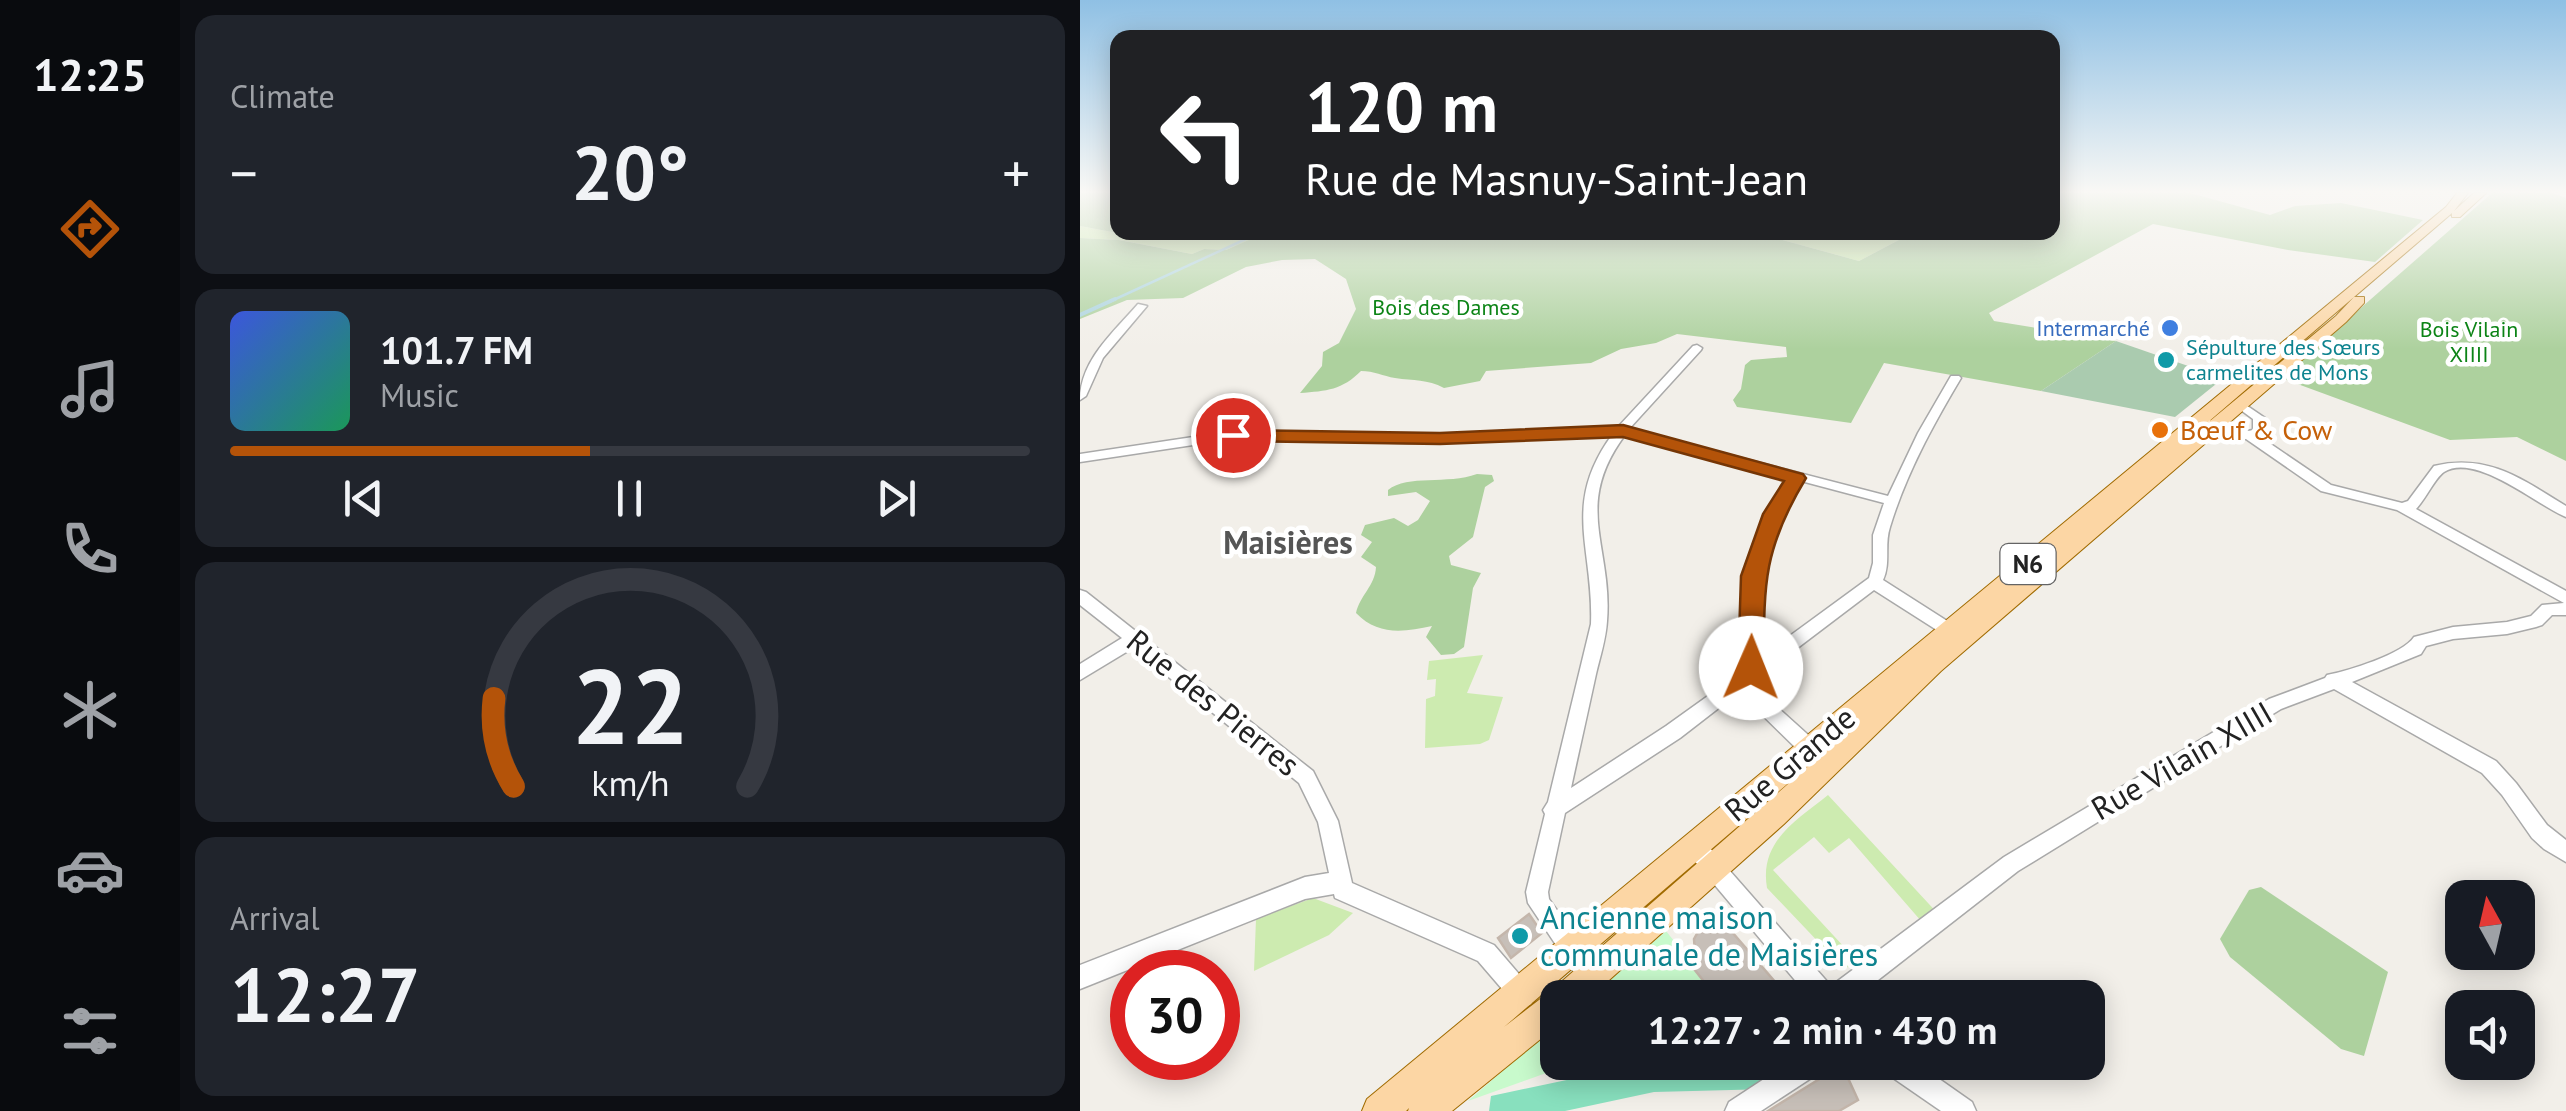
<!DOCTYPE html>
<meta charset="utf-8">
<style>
:root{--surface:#171b24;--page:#20242c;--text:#f1f3f6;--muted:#9ea1a6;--line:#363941;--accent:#b45309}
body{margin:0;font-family:"PT Sans",sans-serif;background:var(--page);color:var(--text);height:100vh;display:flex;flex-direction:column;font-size:38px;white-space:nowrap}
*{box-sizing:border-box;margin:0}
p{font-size:32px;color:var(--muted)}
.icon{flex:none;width:55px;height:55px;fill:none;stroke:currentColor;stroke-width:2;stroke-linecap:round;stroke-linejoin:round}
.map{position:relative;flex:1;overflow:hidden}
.side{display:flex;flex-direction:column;gap:15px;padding:15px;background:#0d0f14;width:900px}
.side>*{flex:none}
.top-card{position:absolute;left:30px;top:30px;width:950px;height:210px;border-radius:20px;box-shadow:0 5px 25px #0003;background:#202124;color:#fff;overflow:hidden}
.needle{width:65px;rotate:352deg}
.tools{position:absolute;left:1365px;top:880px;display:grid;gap:20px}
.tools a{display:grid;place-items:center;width:90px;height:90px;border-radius:20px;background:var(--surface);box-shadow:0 5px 25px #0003;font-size:50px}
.speed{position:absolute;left:30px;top:950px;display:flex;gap:20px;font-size:50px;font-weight:700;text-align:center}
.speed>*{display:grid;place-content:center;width:130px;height:130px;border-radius:50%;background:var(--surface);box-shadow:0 5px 25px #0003;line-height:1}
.speed .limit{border:15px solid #d22;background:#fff;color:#111}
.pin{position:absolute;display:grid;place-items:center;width:85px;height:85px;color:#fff;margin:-42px;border:5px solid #fff;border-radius:50%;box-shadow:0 2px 10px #0007}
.me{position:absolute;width:110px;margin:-55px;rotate:1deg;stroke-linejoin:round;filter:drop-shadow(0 0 8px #0008)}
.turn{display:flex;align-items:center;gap:35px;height:210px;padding:0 30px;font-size:45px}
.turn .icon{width:130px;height:130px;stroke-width:2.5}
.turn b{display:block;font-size:70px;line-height:85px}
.big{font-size:75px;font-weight:700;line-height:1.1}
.side .tile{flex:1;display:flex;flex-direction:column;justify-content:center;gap:15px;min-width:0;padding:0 35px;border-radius:20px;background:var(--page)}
.side .dial{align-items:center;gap:0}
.dial svg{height:260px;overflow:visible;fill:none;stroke:var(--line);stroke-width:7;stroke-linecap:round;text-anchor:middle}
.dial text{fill:var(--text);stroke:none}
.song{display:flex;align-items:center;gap:30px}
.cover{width:120px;height:120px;border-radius:15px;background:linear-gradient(135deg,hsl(230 70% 55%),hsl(150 70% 35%))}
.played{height:10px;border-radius:5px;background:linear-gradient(90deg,var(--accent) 45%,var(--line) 45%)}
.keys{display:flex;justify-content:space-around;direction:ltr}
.heat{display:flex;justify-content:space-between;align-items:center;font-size:55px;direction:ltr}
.trip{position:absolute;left:460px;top:980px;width:565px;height:100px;border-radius:20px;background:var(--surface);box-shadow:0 5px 25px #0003;font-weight:700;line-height:100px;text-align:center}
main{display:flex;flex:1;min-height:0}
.tab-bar{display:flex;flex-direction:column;width:180px;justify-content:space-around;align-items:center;background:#090b0e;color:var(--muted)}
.tab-bar .icon{width:70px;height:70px}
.tab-bar .active{color:var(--accent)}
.tab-bar b{font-size:45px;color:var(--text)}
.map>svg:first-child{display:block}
.grass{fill:#cdebb0}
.forest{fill:#add19e}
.cemetery{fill:#aacbaf}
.park{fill:#c8facc}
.pitch{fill:#88e0be}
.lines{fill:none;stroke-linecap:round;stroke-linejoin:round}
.stream-far1{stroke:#aad3df;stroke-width:2.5}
.stream{stroke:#aad3df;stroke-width:4}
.building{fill:#c7bfb8;stroke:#c4b6ab;stroke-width:2.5}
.minor-casing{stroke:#a9a9a9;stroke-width:3}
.major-casing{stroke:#a06b00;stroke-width:2}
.minor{fill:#fff;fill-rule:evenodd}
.major{fill:#fcd6a4;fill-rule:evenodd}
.route{fill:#b45309;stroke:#753606;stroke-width:2.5}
.shop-dot{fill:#3f7fe0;stroke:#fff;stroke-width:4}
.culture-dot{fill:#0f9aa8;stroke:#fff;stroke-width:4}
.food-dot{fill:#e8710a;stroke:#fff;stroke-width:4}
.labels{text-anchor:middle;stroke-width:9;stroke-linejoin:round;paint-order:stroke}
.far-park-label{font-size:22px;fill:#0c8416;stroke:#fff}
.far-shop-label{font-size:22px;fill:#366cbe;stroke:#fff;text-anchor:end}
.far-culture-label{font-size:22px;fill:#0d838f;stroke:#fff;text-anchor:start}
.shield{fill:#fff;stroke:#646464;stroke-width:2.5}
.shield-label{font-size:25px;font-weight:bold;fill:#222}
.food-label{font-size:28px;fill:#c56008;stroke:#fff;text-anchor:start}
.quarter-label{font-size:32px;font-weight:bold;fill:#555;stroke:#fff}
.near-street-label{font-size:32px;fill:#222;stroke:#fff}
.near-culture-label{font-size:32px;fill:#0d838f;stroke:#fff;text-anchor:start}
</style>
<main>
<nav class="tab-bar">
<b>12:25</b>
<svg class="icon active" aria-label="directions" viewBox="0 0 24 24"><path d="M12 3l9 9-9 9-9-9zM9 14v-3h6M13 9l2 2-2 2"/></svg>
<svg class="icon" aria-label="music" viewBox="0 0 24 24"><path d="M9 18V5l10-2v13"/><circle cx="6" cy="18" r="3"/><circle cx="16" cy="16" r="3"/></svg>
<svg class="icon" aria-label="phone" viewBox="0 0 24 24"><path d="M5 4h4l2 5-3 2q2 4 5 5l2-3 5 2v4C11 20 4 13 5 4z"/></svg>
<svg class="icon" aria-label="climate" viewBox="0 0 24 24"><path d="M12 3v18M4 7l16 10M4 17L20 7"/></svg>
<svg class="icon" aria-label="car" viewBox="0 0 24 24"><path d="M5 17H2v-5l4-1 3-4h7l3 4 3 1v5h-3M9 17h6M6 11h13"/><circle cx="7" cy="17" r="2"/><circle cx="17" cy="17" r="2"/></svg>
<svg class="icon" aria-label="filters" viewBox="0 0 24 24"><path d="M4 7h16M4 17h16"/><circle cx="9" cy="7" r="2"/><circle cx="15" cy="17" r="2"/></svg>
</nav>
<section class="side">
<div class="tile"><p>Climate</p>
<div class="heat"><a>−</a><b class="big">20°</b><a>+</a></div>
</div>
<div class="tile">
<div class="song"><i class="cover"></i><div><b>101.7 FM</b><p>Music</p></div></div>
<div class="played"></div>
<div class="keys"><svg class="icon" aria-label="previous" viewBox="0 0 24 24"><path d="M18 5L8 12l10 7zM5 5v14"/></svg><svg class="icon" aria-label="pause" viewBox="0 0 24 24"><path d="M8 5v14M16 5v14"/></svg><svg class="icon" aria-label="next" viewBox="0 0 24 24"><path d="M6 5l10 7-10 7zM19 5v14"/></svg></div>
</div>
<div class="tile dial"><svg viewBox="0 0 100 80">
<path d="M14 69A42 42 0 1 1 86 69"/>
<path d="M14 69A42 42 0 0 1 8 42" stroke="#b45309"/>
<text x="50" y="56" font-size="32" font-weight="700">22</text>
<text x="50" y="72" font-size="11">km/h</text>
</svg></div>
<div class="tile"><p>Arrival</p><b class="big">12:27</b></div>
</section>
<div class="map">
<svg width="1486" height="1111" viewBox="0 0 1486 1111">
<rect width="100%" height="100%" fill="#f2efe9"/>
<g class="grass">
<polygon points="0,226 48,235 187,233 146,250 124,249 112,254 39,240 0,238"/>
<polygon points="674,232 832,233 779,261"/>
<polygon points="403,655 387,693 423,697 409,740 400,744 345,748 346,699 355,696 356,679 347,680 349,661"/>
<path d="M748,795l113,122 -13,12 -79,-91 -20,15 -15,-16 -41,33 85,92 -14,7 -77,-81c-8,-47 29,-67 61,-93z"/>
<polygon points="233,898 273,913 249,935 174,971 176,919"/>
</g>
<g class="forest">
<polygon points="0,193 37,193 38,232 77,233 48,235 0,226"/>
<path d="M973,193h137l80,22 25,-9 46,-3 82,17 -48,42 -87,-12 -135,-26 -164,89 5,8 122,20 -75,50 -157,-28 -33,60 -114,-16 -4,-7 8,-11 4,-24 6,-5 36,-3 -1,-10 -109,-13 -21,9 -35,6 -30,14 -105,8 -6,10 -36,7c-17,-9 -30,-7 -49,-10 -12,-2 -21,-7 -34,-7 -19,19 -34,20 -61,22l22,-27 1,-14 16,-9 17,-34 -10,-30 -31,-20 -33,1 -36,7 -63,31 -56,2 -47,19v-81l39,2 73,14 12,-5 22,1 41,-18h487l105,29 53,-28 140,-1z"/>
<polygon points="1412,193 1473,193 1486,198 1486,461 1437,437 1370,440 1201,378"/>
<path d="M397,474l15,1 2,6 -9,6 -12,50 -24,19 2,9 30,8 -8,15 -9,59 -10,7 -13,1 -15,-18 6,-11c-28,6 -54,10 -76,-13 4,-18 19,-27 20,-46l-15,-10 11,-15 -11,-7 4,-10 29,-7 14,8 10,-6 12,-19 -14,-9 -28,4v-6c20,-16 59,-5 89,-16z"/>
<polygon points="1181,887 1308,972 1284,1056 1261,1049 1150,957 1140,939 1169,890"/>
</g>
<polygon class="cemetery" points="1036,341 1140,377 1141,380 1095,417 961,391"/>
<g class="park">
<polygon points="586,931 639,997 509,998"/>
<polygon points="477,1024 478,1062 494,1063 388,1101"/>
</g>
<polygon class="pitch" points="567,1063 687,1063 690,1089 574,1092 485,1111 409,1111 411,1096"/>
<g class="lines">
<polyline class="stream-far1" points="29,302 181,232"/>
<polyline class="stream" points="0,315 35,299"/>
</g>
<g class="building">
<polygon points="449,914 462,933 431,958 418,938"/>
<polygon points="646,925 696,983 686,993 688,998 637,998 607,960 615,952 614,939 618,932 639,932"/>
<polygon points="762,1065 778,1100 759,1111 688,1111"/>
</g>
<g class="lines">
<defs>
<g id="minor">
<path d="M58,304l9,2 -44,52 -17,38 -6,4c0,-40 34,-68 58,-96z"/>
<path d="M617,345l5,3 -1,2 -72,79 259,67 30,-63 33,-57h8l2,2c-28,47 -55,96 -71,149 -6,18 1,36 -7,53l72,46 2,4 -2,4h-12l-69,-44 -120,91 10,14 52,47 2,6 -2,6 -7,2 -7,-2 -50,-49 -10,-15 -62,48 -115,75 -17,79 1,7 49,69 4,8 -4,8 -8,4 -8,-4 -54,-81 -2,-11 19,-78 -2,-4 5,-8 43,-178c3,-76 -30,-119 21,-189l-203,8 -176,-4 -153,23v-8l153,-23 176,4 209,-8 75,-81zM545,435l164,43c-21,33 -43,69 -46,108 -2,30 6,58 -3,87l-74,53 -95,62c8,-38 17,-76 25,-114 4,-17 10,-35 11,-53 6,-74 -35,-115 18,-186zM721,481l83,22 -11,32v28l-4,15 -108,79 -1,-84 14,-43z"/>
<path d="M1160,401l25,17v14l-6,4 72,49 71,18 6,-2 26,-35c53,-13 88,13 132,40v11c-28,-11 -90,-65 -122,-45 -9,6 -19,28 -28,37l150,82v24h-14l-10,10 -6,2 -29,7 -54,5 -27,7 -5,8 -69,28 144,79 20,22 31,42 19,15v22l-22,-13 -12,-11 -30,-43 -20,-22 -148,-84 -53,20 -263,162 -163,127h-45l-123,-146 -3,-7 3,-7 7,-3 7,3 130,148 173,-129 265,-158 56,-21 2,-3c21,-4 76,-21 87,-38l39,-10 54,-5 24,-6 11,-11 22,-2 -167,-93 -76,-19 -75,-52 -18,-1 -22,-5 -8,-13 6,-4 4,1 7,10c12,4 25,6 38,3v-11l-19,-14z"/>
<polygon points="0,590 6,592 233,771 258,821 272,883 414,945 451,988 455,996 451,1004 443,1008 435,1004 398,961 255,898 254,894 225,899 0,989 0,965 225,877 249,873 238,822 219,783 53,648 0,680 0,664 42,638 0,605"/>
<polygon points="710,1062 745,1062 742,1071 681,1111 645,1111 649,1102"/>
<polygon points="800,1062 835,1062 892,1102 896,1111 861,1111 803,1071"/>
</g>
<path id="major" d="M1377,193h11l-14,18 20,-18h12l-26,24h-8v-4l-266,228 150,-125 18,-19h10v6l-18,19 -405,349 -157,153 -195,174h-31v27l-106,86h-44l1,-3 -3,3h-44l5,-12 1079,-892zM748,749l-276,241 -48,37z"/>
</defs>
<use href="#minor" class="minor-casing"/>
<use href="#major" class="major-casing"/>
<use href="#minor" class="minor"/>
<use href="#major" class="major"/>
</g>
<linearGradient id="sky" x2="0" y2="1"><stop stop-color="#8fc0e4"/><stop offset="0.55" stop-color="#f9f8f5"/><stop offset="1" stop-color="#f9f8f5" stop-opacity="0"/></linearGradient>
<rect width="1486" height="349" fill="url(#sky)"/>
<path class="route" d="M543,425l180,49 3,4c-44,73 -42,108 -42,190l-4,8 -9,3 -9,-3 -4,-8 3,-92 22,-62 21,-33 -161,-44 -183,7 -207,-3 -10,-6 10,-5 207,3z"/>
<circle class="shop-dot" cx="1090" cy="328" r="10"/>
<g class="culture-dot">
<circle cx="1086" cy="360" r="10"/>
<circle cx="440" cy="936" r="10"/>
</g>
<circle class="food-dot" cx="1080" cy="430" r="10"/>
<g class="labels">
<g class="far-park-label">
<text x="366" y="315">Bois des Dames</text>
<text x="1389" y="337">Bois Vilain<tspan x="1389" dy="25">XIIII</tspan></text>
</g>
<g class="far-shop-label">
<text x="1070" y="336">Intermarché</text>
</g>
<g class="far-culture-label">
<text x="1106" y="355">Sépulture des Sœurs<tspan x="1106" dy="25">carmelites de Mons</tspan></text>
</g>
<rect class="shield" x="920.5" y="544" width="55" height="40" rx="8"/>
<g class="shield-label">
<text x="948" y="573">N6</text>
</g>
<g class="food-label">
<text x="1100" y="440">Bœuf &amp; Cow</text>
</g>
<g class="quarter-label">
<text x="208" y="554">Maisières</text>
</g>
<g class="near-street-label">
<text transform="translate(133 703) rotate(39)" y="11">Rue des Pierres</text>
<text transform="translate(1102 761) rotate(-30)" y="11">Rue Vilain XIIII</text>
<text transform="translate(710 764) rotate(-40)" y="11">Rue Grande</text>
</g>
<g class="near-culture-label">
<text x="460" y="929">Ancienne maison<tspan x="460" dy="37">communale de Maisières</tspan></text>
</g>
</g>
</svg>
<div class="tools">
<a><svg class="needle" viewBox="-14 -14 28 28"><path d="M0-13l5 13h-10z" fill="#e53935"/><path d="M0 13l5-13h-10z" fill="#9ea1a6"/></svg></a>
<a><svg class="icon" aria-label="sound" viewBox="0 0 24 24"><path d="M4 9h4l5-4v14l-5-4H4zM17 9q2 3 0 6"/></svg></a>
</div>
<div class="speed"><div class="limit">30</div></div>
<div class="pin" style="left:153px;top:435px;background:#d93025"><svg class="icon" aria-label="arrive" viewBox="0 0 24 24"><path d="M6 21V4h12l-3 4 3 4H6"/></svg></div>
<svg class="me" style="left:671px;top:668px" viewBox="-20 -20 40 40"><circle r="19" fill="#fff"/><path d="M0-13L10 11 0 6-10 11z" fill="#b45309"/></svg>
<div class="trip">12:27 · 2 min · 430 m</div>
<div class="top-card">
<div class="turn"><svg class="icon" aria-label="left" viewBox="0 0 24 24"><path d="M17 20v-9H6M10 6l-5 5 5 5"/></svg><div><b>120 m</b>Rue de Masnuy-Saint-Jean</div></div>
</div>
</div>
</main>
